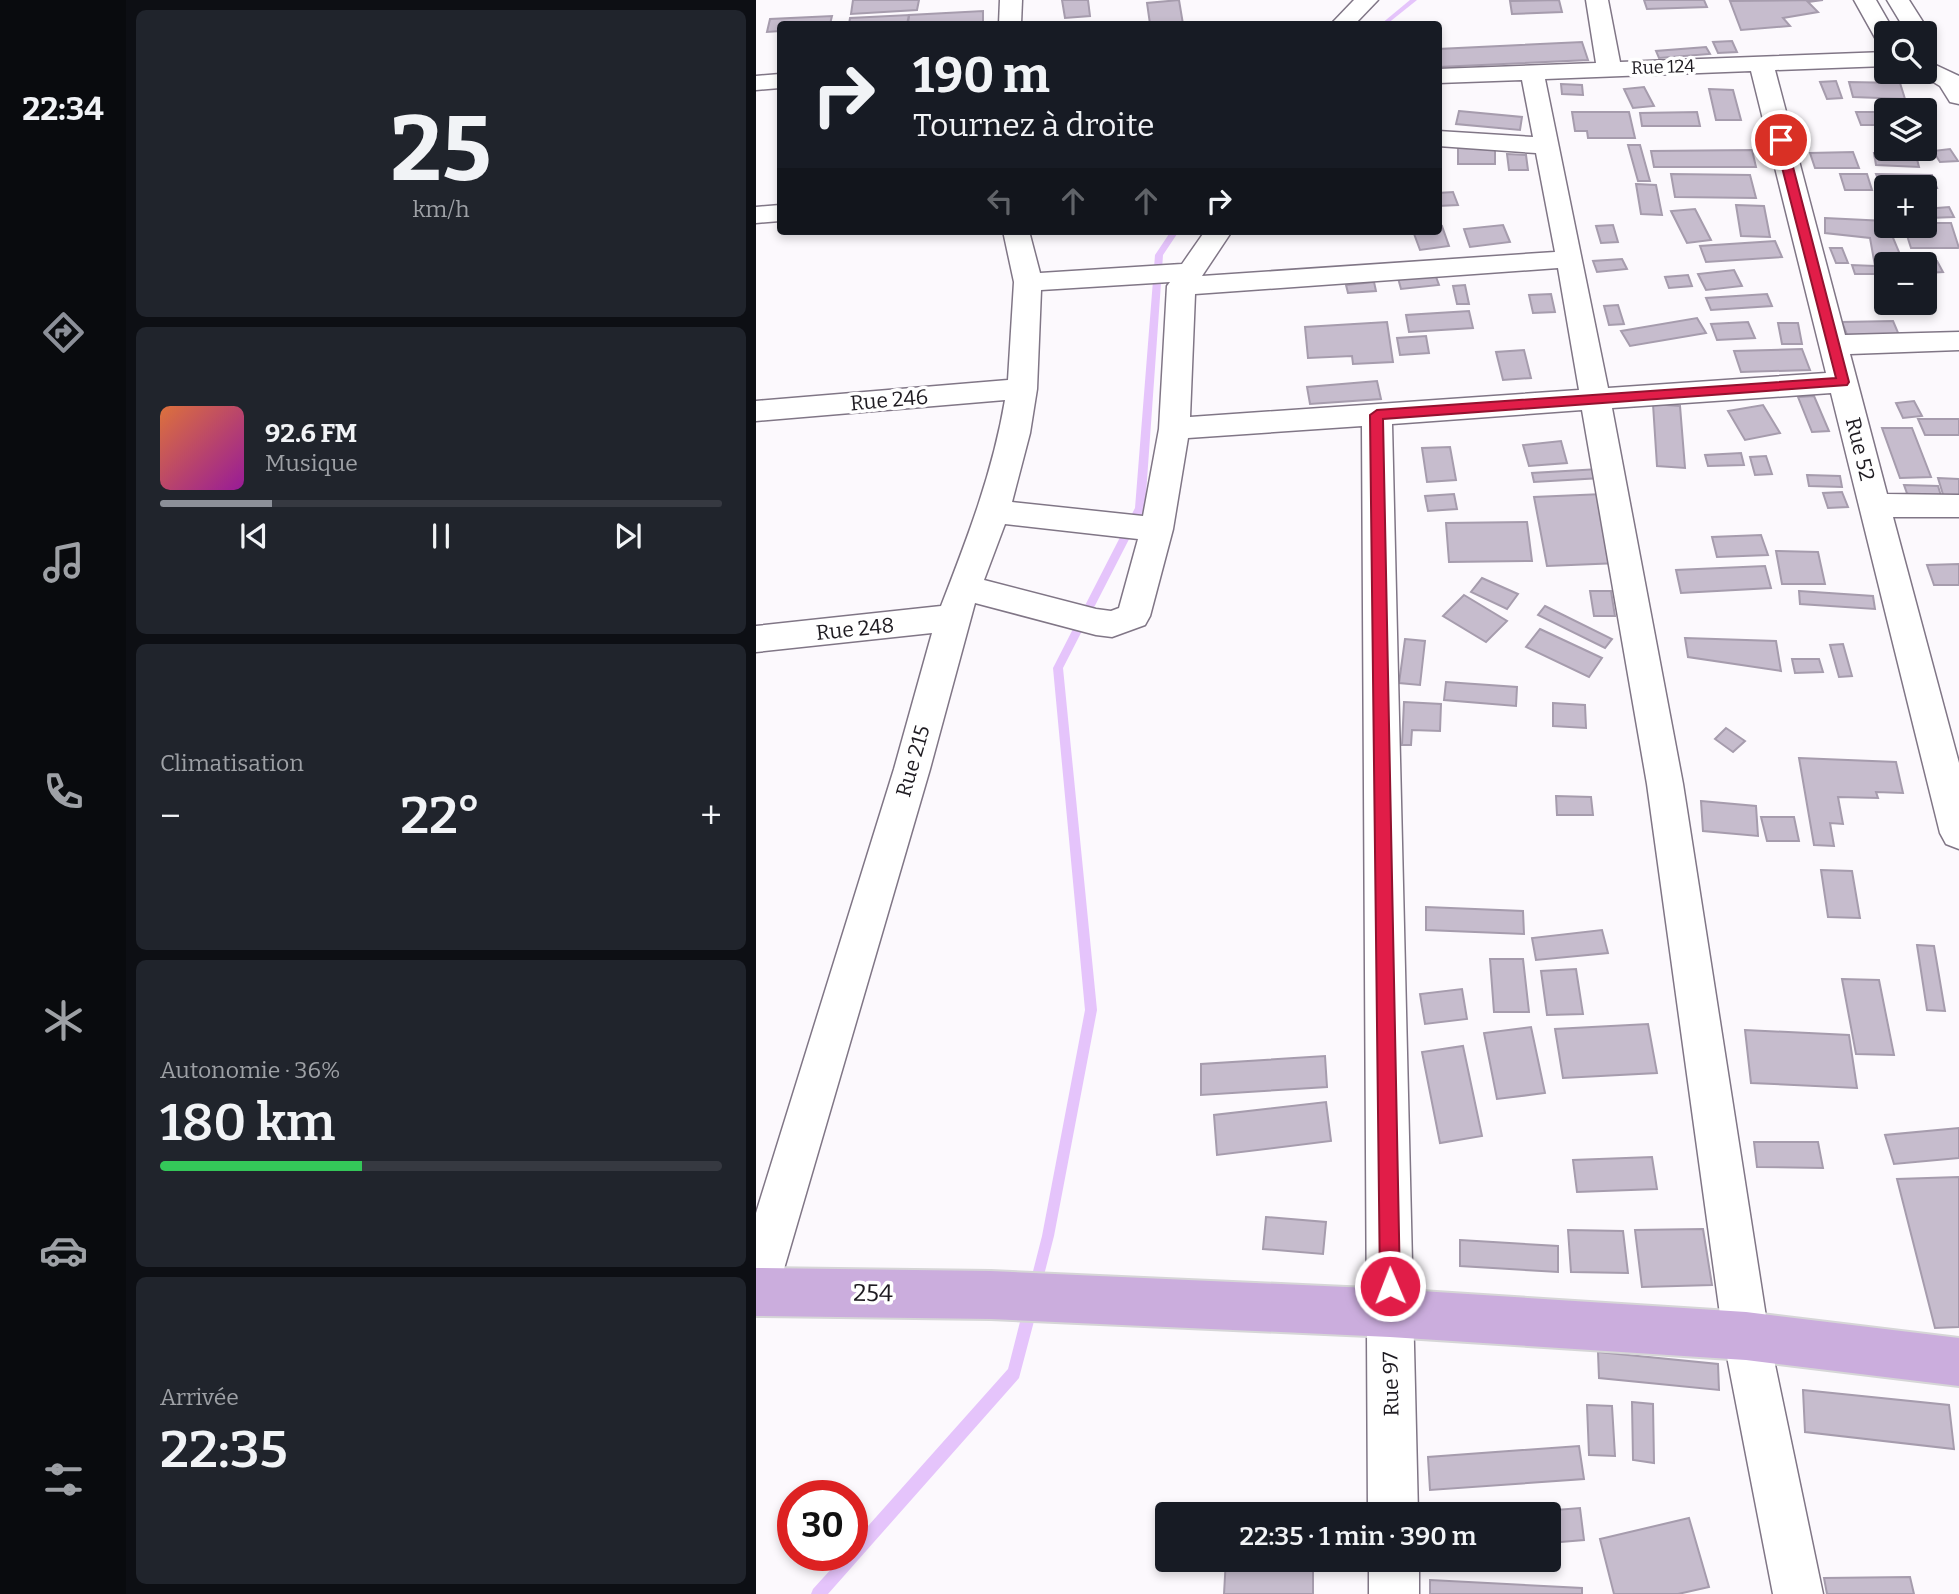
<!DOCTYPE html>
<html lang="fr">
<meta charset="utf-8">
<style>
:root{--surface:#171b24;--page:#20242c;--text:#f1f3f6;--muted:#9ea1a6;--line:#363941;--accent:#8c9099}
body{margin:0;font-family:Bitter,serif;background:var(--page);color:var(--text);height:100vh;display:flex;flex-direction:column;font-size:26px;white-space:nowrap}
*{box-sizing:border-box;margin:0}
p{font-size:23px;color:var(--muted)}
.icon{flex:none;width:38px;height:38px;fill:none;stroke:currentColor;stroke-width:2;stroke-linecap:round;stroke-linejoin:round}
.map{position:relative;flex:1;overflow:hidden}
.drawer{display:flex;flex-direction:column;gap:10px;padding:10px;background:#0d0f14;width:630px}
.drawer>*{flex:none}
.top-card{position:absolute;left:21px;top:21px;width:665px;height:214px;border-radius:7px;box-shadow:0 4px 10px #0003;background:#171b24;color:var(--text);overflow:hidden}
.buttons{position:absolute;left:1118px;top:21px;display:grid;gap:14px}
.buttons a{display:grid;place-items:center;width:63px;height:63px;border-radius:7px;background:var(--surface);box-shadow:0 4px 10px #0003;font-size:35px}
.speed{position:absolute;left:21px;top:1480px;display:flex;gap:14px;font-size:35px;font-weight:700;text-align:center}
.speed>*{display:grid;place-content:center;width:91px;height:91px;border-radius:50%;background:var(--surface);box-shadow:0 4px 10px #0003;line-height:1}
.speed .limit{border:10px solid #d22;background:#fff;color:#111}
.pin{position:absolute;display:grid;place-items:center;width:60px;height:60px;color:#fff;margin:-30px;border:4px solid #fff;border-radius:50%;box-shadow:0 2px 7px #0007}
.me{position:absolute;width:77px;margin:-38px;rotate:359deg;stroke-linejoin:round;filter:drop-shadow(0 0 5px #0008)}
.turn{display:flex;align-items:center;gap:24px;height:147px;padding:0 21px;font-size:32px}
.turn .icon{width:91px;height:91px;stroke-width:2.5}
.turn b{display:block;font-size:49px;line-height:60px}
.lanes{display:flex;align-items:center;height:66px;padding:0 21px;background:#0003;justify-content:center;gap:35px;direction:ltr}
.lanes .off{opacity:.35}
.big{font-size:52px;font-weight:600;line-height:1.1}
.drawer .card{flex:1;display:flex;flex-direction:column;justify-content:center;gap:10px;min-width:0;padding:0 24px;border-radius:10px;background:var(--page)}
.drawer .dial{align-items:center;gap:0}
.dial b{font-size:91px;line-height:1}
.song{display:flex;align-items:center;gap:21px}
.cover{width:84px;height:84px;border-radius:10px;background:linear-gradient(135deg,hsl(20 70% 55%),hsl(300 70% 35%))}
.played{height:7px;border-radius:4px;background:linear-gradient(90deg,var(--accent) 20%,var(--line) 20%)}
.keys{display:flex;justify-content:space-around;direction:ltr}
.heat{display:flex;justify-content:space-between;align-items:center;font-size:38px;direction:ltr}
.charge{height:10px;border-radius:5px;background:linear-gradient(90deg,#34c759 36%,var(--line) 0)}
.trip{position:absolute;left:399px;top:1502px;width:406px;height:70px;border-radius:7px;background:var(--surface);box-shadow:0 4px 10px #0003;font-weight:600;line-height:70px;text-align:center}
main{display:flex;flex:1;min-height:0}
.tabs{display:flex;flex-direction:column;width:126px;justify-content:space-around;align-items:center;background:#090b0e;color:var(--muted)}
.tabs .icon{width:49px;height:49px}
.tabs .active{color:var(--accent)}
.tabs b{font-size:32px;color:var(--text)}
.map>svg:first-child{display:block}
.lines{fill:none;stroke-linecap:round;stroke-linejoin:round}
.stream{fill:#e5c4fb;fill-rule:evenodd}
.building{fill:#c6bccd;stroke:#a69cad;stroke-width:2}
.minor-casing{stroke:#807686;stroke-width:3}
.major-casing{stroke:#d6d6d7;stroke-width:4}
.minor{fill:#fff;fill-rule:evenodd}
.major{fill:#cbaddd;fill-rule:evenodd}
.route{fill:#e11d48;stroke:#92132f;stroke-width:2}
.labels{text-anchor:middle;stroke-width:7;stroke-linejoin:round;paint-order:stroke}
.far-street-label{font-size:18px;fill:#1e1b21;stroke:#fff}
.street-label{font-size:21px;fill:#1e1b21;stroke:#fff}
.near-street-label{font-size:24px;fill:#1e1b21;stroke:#fff}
</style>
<main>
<nav class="tabs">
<b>22:34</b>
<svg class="icon active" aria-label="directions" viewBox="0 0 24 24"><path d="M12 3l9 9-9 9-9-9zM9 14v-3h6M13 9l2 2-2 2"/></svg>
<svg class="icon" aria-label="music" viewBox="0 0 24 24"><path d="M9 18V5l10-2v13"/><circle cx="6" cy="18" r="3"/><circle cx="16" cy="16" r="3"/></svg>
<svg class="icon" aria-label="phone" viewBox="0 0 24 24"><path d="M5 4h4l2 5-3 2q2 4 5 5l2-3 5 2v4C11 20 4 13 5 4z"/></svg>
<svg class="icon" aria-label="climate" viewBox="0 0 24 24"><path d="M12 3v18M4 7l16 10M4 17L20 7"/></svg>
<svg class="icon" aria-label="car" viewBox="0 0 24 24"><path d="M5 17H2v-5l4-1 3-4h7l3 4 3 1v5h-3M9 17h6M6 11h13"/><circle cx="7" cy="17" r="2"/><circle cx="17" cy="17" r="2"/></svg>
<svg class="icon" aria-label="filters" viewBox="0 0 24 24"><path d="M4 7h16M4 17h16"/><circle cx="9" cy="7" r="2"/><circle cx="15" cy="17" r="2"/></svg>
</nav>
<section class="drawer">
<div class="card dial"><b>25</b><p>km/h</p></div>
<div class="card">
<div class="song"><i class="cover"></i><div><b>92.6 FM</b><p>Musique</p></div></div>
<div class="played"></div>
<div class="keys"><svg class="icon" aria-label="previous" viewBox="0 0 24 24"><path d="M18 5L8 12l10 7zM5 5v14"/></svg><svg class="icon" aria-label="pause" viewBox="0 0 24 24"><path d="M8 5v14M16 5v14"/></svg><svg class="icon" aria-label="next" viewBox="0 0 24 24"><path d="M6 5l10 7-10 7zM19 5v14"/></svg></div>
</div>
<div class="card"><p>Climatisation</p>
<div class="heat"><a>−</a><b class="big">22°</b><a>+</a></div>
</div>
<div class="card"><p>Autonomie · 36%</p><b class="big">180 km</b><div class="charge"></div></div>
<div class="card"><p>Arrivée</p><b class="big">22:35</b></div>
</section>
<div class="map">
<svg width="1203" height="1594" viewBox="0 0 1203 1594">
<rect width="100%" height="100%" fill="#fcf9fd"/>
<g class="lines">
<g class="stream">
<polygon points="654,0 661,0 631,24 625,24"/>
<polygon points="415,231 423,231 407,255 389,508 307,668 341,1010 298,1236 285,1287 284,1292 279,1293 274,1292 273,1287 286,1236 329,1010 297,668 379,508 399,255"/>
<polygon points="275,1299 280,1301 282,1306 263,1378 72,1594 55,1594 57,1589 87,1556 96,1556 96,1544 252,1369 268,1306 270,1301"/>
</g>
</g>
<g class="building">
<polygon points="97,0 163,0 161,10 95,14"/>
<polygon points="306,0 332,0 334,16 309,18"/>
<polygon points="423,0 427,24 394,24 391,3"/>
<polygon points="803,0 806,12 756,14 754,1"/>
<polygon points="888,0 948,0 951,7 891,9"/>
<polygon points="1067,0 1052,2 1062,12 1027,18 1034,26 985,30 974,1"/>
<polygon points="227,11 227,24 152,24 153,15"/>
<polygon points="153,15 151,24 93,24 94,18"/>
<polygon points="76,16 74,24 24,24 24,31 11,32 14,19"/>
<polygon points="976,41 981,52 962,53 957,42"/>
<polygon points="826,42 832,60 682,67 682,49"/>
<polygon points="950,47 954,54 903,58 900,51"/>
<polygon points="1080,81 1086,98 1071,99 1064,82"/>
<polygon points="1093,82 1144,83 1149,99 1097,97"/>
<polygon points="805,84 826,85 827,95 806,94"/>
<polygon points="888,87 898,106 877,108 868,89"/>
<polygon points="953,89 977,90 985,120 960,120"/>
<polygon points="703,111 766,117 764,130 700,124"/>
<polygon points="816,112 873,112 879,138 832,138 831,131 819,131"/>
<polygon points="941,112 944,126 886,126 884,113"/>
<polygon points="1100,112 1130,112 1130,125 1105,125"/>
<polygon points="872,145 884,145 894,181 882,181"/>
<polygon points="702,146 739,147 739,164 702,164"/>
<polygon points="1194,149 1202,161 1184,162 1177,151"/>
<polygon points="996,150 1000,167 898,167 895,151"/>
<polygon points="1097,152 1103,168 1059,168 1054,153"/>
<polygon points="1118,153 1160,155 1163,167 1120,165"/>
<polygon points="751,154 770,155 772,170 753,170"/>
<polygon points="915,174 994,175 1000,198 919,197"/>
<polygon points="1084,174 1111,174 1116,190 1089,190"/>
<polygon points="1120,174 1176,175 1181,188 1125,187"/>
<polygon points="880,184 900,185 906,215 885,214"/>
<polygon points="697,192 702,205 682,206 682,193"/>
<polygon points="980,205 1008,206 1014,237 985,236"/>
<polygon points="1193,207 1198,217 1173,218 1169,209"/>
<polygon points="939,209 955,240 931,243 915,211"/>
<polygon points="1069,218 1130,221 1148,264 1130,264 1130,274 1099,274 1096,265 1119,266 1114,238 1069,233"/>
<polygon points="1169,223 1195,223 1203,248 1155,248 1148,226 1169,226"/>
<polygon points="747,225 754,242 714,247 708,229"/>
<polygon points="857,225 862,242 845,243 840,226"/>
<polygon points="686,226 693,246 664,250 657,231 682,231 682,227"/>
<polygon points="1019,241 1026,257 950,262 944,246"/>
<polygon points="1074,248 1086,248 1092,263 1080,263"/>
<polygon points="866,259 871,269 841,272 837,261"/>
<polygon points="1181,261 1187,272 1169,273 1169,264 1154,264 1153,262"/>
<polygon points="978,270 986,286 950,290 942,274"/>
<polygon points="679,274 683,285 645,289 642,278"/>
<polygon points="932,275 936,286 913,288 909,277"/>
<polygon points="618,282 620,291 592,293 590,285"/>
<polygon points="709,285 713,304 701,304 697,286"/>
<polygon points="795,294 799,312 777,313 773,295"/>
<polygon points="1011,294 1016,306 955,310 950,298"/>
<polygon points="862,305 868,324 853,325 848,306"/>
<polygon points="713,311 717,328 653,332 650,315"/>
<polygon points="941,318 950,333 874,346 865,331"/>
<polygon points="1137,321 1143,335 1092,337 1086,322"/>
<polygon points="631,322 637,362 597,364 596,356 552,358 549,327"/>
<polygon points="992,322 999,338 961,340 955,324"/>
<polygon points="1022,323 1042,323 1046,344 1026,344"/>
<polygon points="670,336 673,353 644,355 641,338"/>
<polygon points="1046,349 1054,370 985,372 978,351"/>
<polygon points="768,350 775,378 747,380 740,352"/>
<polygon points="621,381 625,399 554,404 551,387"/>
<polygon points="1058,396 1073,431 1056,432 1042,397"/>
<polygon points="1158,401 1166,416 1147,418 1140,403"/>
<polygon points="897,404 924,406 929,468 901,466"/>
<polygon points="1007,405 1024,433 989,440 972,411"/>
<polygon points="1162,419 1203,419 1203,435 1169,435"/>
<polygon points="1126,428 1156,428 1175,477 1144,478"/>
<polygon points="805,441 811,463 773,466 767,445"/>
<polygon points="694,447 700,480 671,482 666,448"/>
<polygon points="985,453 988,465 952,466 949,455"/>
<polygon points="1010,456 1016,474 999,475 994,457"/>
<polygon points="843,469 845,478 778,482 776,473"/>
<polygon points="1051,475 1084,476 1086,487 1053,486"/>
<polygon points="1182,478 1203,479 1203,501 1189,501"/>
<polygon points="1148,485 1182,486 1186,499 1153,499"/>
<polygon points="1086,492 1092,507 1072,508 1067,493"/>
<polygon points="698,494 701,509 672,511 669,496"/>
<polygon points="847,494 863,563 791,566 778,497"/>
<polygon points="771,522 776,561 693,562 690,523"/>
<polygon points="1005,535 1012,555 961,557 956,537"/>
<polygon points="1020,551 1062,552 1069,584 1026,584"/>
<polygon points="1203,564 1203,585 1178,585 1171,565"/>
<polygon points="1009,566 1015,588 925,593 920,570"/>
<polygon points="726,578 762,594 751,609 715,592"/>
<polygon points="834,591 855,591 859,616 838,616"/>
<polygon points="1043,591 1117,596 1119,609 1044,604"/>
<polygon points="708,595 751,621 730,642 687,616"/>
<polygon points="789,606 856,639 849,648 782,615"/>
<polygon points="784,629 846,658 833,677 770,647"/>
<polygon points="929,638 1020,641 1025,671 932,657"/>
<polygon points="649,639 669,641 664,685 643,683"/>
<polygon points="1087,644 1096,676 1083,677 1074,645"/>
<polygon points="1036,659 1063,659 1067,672 1039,673"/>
<polygon points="690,682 761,687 760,706 688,700"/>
<polygon points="648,702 685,704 684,731 656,730 655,745 646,745"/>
<polygon points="797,703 829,705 830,728 797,726"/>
<polygon points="970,728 989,741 977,752 959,739"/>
<polygon points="1043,758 1140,762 1147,793 1120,792 1122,798 1082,797 1087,824 1074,823 1078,846 1058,845"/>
<polygon points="800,796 835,797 837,815 801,815"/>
<polygon points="945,801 1000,806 1002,836 947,831"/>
<polygon points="1005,817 1038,817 1043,841 1011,841"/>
<polygon points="1065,870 1096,871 1104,918 1072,917"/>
<polygon points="670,907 767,911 768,934 670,930"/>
<polygon points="846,930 852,953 780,960 776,938"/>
<polygon points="1161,945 1178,946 1189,1011 1171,1010"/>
<polygon points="734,959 767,959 773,1012 738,1012"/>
<polygon points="820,969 827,1014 791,1015 785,971"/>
<polygon points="1086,979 1123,980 1138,1055 1100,1054"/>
<polygon points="706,989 711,1019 669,1024 664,994"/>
<polygon points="892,1024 901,1073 807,1078 799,1029"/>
<polygon points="775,1027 789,1093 741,1099 728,1033"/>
<polygon points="989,1030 1093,1035 1101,1088 995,1083"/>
<polygon points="707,1046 726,1136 684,1143 666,1052"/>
<polygon points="569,1056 571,1087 445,1095 445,1064"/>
<polygon points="570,1102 575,1141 461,1155 458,1115"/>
<polygon points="1203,1128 1203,1158 1138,1164 1129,1135"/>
<polygon points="998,1142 1062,1142 1067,1168 1001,1167"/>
<polygon points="896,1157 901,1189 821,1192 817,1160"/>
<polygon points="1203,1177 1203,1327 1179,1328 1141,1179"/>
<polygon points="510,1217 570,1222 567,1254 507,1249"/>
<polygon points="947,1229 956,1285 886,1287 879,1230"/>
<polygon points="812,1230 867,1231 872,1273 815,1272"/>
<polygon points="704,1240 802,1246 802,1272 704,1266"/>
<polygon points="842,1352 962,1364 963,1390 843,1378"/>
<polygon points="1047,1390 1193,1405 1198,1449 1049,1432"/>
<polygon points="876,1402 897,1404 898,1463 877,1460"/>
<polygon points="831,1405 856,1406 859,1456 833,1455"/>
<polygon points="823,1446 828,1479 674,1490 672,1457"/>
<polygon points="824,1508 828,1540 793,1543 793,1514 749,1514"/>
<polygon points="933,1518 953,1587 922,1594 858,1594 844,1539"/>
<polygon points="470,1559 557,1559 557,1594 468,1594"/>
<polygon points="1154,1577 1158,1594 1071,1594 1068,1578"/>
<polygon points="674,1580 826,1588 826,1594 674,1594"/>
</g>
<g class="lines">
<defs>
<g id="minor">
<polygon points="244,0 266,0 265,24 243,24"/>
<polygon points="598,0 622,0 599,24 575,24"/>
<path d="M830,0h22l12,62 266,-10v14l-111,4 70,265 114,-3v18l-109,4 37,140 72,1v22h-66l66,246v86l-13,-5 -6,-11 -109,-440 -219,15 71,376 86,552 54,258h-50l-50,-258 -76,-552 -65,-374 -190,14 26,1090h-50l-6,-1088 -174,12 -15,91 -23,87 -5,9 -33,12 -16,-2 -121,-32 -45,166 -151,517 -7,16 -16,7v-96l138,-444 38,-136 -176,19v-26l185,-20c26,-67 52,-134 64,-206l-249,21v-20l252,-21 6,-98 -11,-51h26l11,42 142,-9 23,-33h27l-30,45 353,-24 -19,-99 -98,-7v-15l95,6 -11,-57 -84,3v-14l158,-6zM995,71l75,302 -218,15 -63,-309zM802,268l21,122 -389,27 5,-123zM414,282l-3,4 -8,143 -16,87 -131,-14 18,-69 7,-44 4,-99zM249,524l133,15 -19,69 -8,3 -15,-2 -112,-29z"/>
<polygon points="1098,0 1120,0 1139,33 1130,33 1130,45 1122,43"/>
<polygon points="1131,0 1153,0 1174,33 1170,38 1169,33 1151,33"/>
<polygon points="1169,60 1203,76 1203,104 1194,102 1184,86 1161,72 1169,72"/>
<polygon points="24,74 24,88 0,90 0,76"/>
<polygon points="24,205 24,221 0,223 0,207"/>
<rect x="613" y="1559" width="50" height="35"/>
</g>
<polygon id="major" points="0,1268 235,1271 634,1289 990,1312 1203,1338 1203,1386 990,1360 634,1337 235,1319 0,1316"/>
</defs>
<use href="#minor" class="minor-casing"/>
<use href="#major" class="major-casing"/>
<use href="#minor" class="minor"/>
<use href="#major" class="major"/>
</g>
<polygon class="route" points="1021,138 1030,140 1093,382 1091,385 627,419 644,1286 641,1293 634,1296 627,1293 624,1286 614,415 621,410 1080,378 1019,140"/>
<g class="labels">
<g class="far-street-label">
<text transform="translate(907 67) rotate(-2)" y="6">Rue 124</text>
</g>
<g class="street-label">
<text transform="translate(133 400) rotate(-5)" y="7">Rue 246</text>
<text transform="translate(1104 449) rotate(76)" y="7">Rue 52</text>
<text transform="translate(99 629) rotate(-6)" y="7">Rue 248</text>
<text transform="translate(157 761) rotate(-74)" y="7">Rue 215</text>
<text transform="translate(635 1384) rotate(-91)" y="7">Rue 97</text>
</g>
<g class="near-street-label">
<text transform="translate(117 1293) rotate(1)" y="8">254</text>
</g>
</g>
</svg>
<div class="buttons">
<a><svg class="icon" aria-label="search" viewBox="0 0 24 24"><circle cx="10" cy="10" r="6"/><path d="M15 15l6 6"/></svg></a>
<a><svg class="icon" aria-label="layers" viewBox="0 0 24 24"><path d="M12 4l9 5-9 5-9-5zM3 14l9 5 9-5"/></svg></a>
<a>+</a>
<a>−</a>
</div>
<div class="speed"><div class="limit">30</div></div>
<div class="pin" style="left:1025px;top:140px;background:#d93025"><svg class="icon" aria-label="arrive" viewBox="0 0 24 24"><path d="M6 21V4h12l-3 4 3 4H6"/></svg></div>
<svg class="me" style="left:634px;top:1286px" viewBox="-20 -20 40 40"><circle r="17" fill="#e11d48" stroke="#fff" stroke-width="3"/><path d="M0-11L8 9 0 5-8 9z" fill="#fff"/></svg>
<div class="trip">22:35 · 1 min · 390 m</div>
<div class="top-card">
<div class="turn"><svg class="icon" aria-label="right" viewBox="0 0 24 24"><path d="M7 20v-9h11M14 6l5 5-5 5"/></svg><div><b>190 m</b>Tournez à droite</div></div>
<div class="lanes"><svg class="icon off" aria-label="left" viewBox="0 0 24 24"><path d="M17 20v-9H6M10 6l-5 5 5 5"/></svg><svg class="icon off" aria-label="ahead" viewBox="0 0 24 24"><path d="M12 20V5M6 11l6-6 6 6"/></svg><svg class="icon off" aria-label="ahead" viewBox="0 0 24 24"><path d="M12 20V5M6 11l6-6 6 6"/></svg><svg class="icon" aria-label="right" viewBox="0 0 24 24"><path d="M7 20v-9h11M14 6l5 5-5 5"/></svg></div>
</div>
</div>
</main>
